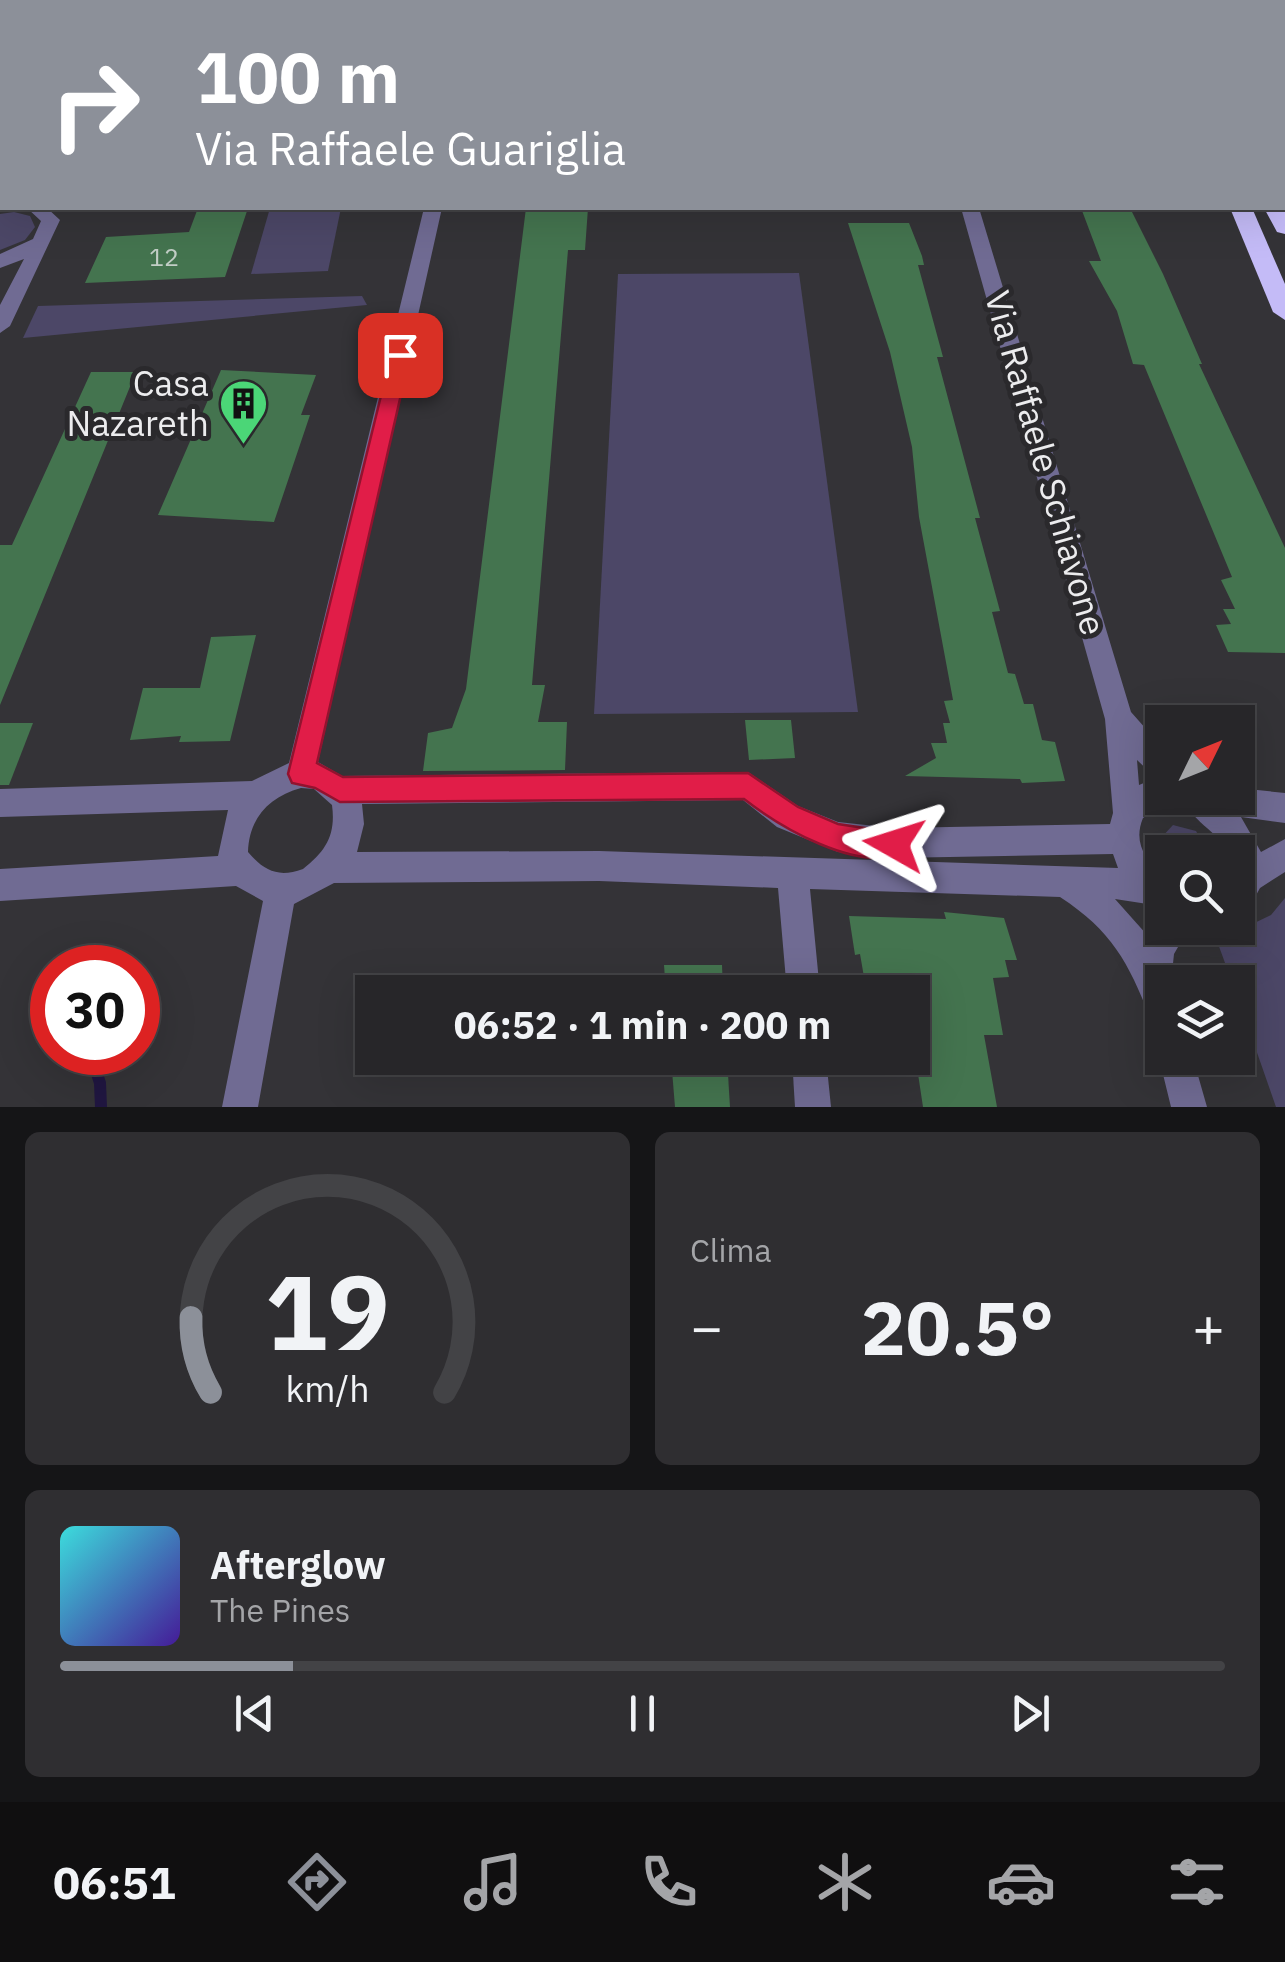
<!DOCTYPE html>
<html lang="it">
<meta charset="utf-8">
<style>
:root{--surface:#272629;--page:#2f2e31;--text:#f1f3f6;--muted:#a4a5a8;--line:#434346;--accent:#8c9099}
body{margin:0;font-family:"IBM Plex Sans",sans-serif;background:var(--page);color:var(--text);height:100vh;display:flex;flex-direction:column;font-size:38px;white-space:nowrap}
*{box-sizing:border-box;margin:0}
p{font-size:32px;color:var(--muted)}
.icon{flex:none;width:55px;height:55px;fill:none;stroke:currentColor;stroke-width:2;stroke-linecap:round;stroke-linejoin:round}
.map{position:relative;height:1107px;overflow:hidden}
.drawer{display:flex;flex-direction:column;gap:25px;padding:25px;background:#151517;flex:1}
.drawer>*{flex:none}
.top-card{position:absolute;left:0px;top:0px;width:1285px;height:210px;box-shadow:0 10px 40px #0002,0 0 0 2px var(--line);background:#8c9099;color:#fff;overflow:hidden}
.needle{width:65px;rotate:47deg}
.controls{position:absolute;left:1145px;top:705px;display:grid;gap:20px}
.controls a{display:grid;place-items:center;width:110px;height:110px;border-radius:0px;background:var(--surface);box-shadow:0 10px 40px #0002,0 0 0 2px var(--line);font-size:50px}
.speed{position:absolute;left:30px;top:945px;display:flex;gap:20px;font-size:50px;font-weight:700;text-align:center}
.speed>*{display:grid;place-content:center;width:130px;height:130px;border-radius:50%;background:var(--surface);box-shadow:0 10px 40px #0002,0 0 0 2px var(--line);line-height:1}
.speed .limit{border:15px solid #d22;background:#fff;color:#111}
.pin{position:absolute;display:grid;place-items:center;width:85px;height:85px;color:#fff;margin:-42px;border-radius:20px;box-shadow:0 5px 15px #0006}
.me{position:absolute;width:110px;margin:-55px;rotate:276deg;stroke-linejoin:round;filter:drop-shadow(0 0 8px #0008)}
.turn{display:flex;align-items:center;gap:35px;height:210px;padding:0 30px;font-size:45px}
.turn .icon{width:130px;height:130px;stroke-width:2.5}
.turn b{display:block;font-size:70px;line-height:85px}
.big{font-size:75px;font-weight:800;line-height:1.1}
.drawer .widget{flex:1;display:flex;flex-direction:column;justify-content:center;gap:15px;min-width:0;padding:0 35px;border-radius:15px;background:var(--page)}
.drawer .dial{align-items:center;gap:0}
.dial svg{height:260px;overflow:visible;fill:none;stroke:var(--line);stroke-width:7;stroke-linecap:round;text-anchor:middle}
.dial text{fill:var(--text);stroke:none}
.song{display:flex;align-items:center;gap:30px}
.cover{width:120px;height:120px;border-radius:15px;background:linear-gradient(135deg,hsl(180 70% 55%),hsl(260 70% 35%))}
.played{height:10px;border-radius:5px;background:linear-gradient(90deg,var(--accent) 20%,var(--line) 20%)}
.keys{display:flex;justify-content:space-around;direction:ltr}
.heat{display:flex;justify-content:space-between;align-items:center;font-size:55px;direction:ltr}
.drawer .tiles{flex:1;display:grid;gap:25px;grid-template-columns:1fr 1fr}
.widget:last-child{grid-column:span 2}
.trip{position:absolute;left:355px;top:975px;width:575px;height:100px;border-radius:0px;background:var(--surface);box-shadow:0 10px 40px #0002,0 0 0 2px var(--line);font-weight:800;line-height:100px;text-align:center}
.tab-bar{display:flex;height:160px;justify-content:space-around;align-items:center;background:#100f10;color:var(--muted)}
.tab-bar .icon{width:70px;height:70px}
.tab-bar .on{color:var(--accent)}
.tab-bar b{font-size:45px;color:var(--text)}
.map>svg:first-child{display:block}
.green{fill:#4c4767}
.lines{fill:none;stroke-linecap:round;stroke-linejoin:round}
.stream{stroke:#201641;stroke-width:12}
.building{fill:#44744f}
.minor{fill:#706b93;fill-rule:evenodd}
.highway{fill:#c4bbf7;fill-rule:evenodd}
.route{fill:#e11d48;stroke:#92132f;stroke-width:2.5}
.labels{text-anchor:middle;stroke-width:10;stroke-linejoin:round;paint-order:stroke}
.far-number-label{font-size:25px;fill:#c2cec6}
.poi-label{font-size:35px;fill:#ececee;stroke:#2a292c;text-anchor:end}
.street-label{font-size:35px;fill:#ececee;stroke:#2a292c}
</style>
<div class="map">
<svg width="1285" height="1107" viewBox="0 0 1285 1107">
<rect width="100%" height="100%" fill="#343337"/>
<g class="green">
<polygon points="270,208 341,208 328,271 251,274"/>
<polygon points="14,212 30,216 35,227 25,240 0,250 0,214"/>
<polygon points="799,273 858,712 594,714 618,274"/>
<polygon points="362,296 367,305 23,338 38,306"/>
<polygon points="1173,825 1196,831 1208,852 1165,852 1161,838"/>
<polygon points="1285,898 1285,1107 1276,1107 1238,998 1238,982 1232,982 1217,941 1271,915"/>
</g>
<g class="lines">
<polyline class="stream" points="90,1052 100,1083 101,1107"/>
</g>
<g class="building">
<polygon points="198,208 248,208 225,277 85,283 106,237 189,232"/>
<polygon points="526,208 588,208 585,250 568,250 532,685 545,685 538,722 567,722 565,770 423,771 428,733 452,728 466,689"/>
<polygon points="1081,208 1130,208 1163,274 1202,364 1199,364 1285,548 1285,653 1228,652 1216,625 1231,624 1223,609 1235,609 1221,580 1232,577 1144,365 1133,364 1117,311 1089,261 1101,261"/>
<polygon points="848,223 909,223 922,256 924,265 918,265 943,357 937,357 980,518 975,518 1000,611 992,612 1008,673 1015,674 1024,704 1033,704 1042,740 1055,742 1065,781 1022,783 1020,779 905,776 936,758 931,743 947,743 943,723 950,723 944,701 953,700 919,517 912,447 890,352"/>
<polygon points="221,370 316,375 301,415 310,415 274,522 158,515"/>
<polygon points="91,372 136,372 0,705 0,545 12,545"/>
<polygon points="256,635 230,741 179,742 181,736 130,740 143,688 200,688 211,637"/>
<polygon points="745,720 791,720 795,758 749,760"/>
<polygon points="0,723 33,723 9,785 0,785"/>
<polygon points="944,912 1004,918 1017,960 1005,960 1009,977 993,978 1003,1035 984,1035 997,1107 923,1107 912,1034 912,992 881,992 879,978 864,977 860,954 855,955 849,916 946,919"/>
<polygon points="664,965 722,965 723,992 666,992"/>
<polygon points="671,1058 727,1058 730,1107 675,1107"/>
</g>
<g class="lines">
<g class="minor">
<polygon points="454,0 476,0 477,2 455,2"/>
<polygon points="618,0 641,0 642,2 619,2"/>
<polygon points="834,0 848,0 849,2 835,2"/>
<polygon points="906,0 920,0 921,2 907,2"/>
<polygon points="0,35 2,36 2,45 0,45"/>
<polygon points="0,200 2,208 10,208 9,210 0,212"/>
<polygon points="27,208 47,208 60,220 10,326 0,333 0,305 24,259 0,268 0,254 33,239 41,221"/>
<path d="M424,208h18l-124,554 24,14 406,-4 50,34 40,16 56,6 216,-4 3,-11 -8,-94 -144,-511h18l152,504 31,35v51h11l-30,20c-10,24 2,41 19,57v26l-8,4 -39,-6 33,37 14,-20v12h27l-15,26 -3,28h-9v40l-12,-5c-22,-55 -38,-86 -90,-120l-250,-8 10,103h-33l-9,-104 -179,-7 -265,2 -40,21 -36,203h-36l41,-206 -27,-15 -236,15v-32l218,-13 10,-46 -228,7v-28l252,-8 37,-18zM1137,760l19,18 -17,7zM301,788l13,1 18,16c4,30 -6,46 -29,64 -25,9 -39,2 -55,-17 1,-34 21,-55 53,-64zM743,800l34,27 61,25 56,6 219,-4 5,14 -519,-17 -242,1 7,-28 -2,-20z"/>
<path d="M1238,788l47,5v30l-44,-6 20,35 24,-13v33l-25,16 -11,20 -11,5v-61h-8c-13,-19 -40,-34 -49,-54h57z"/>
<polygon points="1162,1049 1162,1058 1193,1058 1207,1107 1171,1107 1159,1058"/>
<polygon points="792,1058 826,1058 831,1107 795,1107"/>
</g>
<g class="highway">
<polygon points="1128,0 1146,0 1147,2 1130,2"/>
<polygon points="1156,0 1174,0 1176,2 1158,2"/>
<polygon points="1283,203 1285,206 1285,234 1277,232 1264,208 1282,208"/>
<polygon points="1230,208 1252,208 1285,284 1285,320 1273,312"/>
</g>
</g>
<path class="route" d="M400,348l10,7 -93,408 26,14 405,-4 50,34 40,17 66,10 4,10 -4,9c-47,20 -124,-26 -160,-54l-404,3 -25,-14 -23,-5 -4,-9 103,-419z"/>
<defs>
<symbol id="building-pin" viewBox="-11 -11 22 30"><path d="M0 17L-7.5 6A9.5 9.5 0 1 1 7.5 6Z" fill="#4bd677" stroke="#2a292c"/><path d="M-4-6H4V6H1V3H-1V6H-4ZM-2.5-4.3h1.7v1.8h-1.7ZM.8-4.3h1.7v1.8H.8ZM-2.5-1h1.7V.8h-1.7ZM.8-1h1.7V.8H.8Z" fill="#111"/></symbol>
</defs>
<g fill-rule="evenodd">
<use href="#building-pin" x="216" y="376" width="55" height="75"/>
</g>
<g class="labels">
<g class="far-number-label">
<text x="164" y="266">12</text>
</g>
<g class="poi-label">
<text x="209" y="396">Casa<tspan x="209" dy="40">Nazareth</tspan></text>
</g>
<g class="street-label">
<text transform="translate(1045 463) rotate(74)" y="12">Via Raffaele Schiavone</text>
</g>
</g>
</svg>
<div class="controls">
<a><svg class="needle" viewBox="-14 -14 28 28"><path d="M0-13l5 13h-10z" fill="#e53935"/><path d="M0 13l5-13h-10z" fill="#a4a5a8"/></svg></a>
<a><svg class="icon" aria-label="search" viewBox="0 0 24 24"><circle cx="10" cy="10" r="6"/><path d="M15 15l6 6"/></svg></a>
<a><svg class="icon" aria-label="layers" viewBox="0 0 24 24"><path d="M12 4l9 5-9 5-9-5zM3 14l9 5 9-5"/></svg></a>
</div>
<div class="speed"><div class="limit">30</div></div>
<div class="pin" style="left:400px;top:355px;background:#d93025"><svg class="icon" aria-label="arrive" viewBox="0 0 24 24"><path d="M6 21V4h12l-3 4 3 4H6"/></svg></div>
<svg class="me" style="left:894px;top:844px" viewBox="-20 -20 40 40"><path d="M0-17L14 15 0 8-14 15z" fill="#e11d48" stroke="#fff" stroke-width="4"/></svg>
<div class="trip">06:52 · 1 min · 200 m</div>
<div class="top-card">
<div class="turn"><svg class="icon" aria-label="right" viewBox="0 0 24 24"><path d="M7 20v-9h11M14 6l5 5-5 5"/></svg><div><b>100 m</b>Via Raffaele Guariglia</div></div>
</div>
</div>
<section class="drawer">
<div class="tiles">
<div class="widget dial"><svg viewBox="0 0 100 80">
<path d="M14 69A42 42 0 1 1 86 69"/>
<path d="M14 69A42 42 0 0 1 8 46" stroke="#8c9099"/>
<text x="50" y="56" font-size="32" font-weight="700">19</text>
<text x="50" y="72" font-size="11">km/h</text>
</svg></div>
<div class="widget"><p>Clima</p>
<div class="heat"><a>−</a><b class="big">20.5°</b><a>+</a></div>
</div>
<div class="widget">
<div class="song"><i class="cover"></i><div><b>Afterglow</b><p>The Pines</p></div></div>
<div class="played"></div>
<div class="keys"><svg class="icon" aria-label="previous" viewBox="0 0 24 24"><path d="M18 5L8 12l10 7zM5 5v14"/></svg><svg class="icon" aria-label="pause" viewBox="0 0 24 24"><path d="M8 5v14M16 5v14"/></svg><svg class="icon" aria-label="next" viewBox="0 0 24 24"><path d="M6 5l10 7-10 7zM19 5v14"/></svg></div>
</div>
</div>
</section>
<nav class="tab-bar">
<b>06:51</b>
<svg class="icon on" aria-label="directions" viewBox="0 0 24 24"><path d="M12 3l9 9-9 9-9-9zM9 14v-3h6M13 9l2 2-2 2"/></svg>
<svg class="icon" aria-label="music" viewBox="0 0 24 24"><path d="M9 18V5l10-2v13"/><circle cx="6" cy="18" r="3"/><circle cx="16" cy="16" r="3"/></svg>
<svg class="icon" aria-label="phone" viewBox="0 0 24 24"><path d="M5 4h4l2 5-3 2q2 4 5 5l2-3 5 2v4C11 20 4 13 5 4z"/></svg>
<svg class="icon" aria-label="climate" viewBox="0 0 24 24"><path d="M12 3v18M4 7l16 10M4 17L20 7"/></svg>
<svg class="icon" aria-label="car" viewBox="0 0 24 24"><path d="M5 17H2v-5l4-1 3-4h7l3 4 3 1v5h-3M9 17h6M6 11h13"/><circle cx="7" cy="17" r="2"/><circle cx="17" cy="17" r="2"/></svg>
<svg class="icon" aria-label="filters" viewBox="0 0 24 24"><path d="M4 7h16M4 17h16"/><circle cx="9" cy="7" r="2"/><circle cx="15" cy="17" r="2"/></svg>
</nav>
